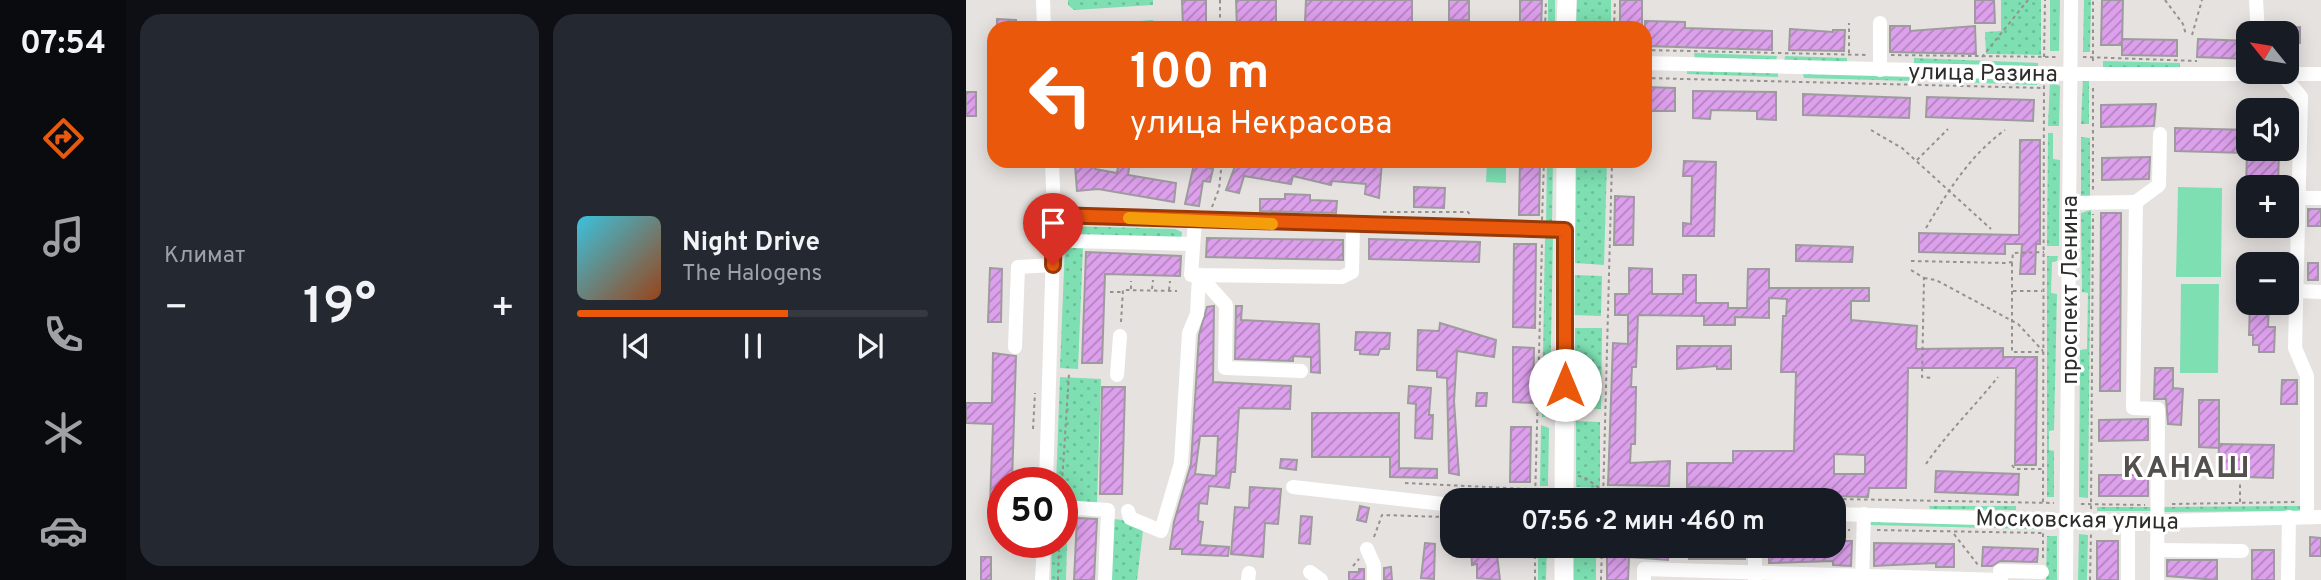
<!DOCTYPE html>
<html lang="ru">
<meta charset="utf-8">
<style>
:root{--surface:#171b24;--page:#242831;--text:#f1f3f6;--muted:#9ea1a6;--line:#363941;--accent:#ea580c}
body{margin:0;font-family:Overpass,sans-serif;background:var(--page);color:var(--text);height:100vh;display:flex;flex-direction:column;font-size:26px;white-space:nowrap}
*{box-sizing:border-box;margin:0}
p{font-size:23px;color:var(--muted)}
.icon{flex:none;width:38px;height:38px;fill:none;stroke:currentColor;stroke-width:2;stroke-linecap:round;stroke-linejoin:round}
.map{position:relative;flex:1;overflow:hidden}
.panel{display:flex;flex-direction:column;gap:14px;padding:14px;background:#0d0f14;width:840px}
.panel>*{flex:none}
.banner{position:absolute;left:21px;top:21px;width:665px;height:147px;border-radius:21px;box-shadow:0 4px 18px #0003;background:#ea580c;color:#fff;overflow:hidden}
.needle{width:46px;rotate:300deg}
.buttons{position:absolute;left:1270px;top:21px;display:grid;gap:14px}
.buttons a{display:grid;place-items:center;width:63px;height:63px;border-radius:14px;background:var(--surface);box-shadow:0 4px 18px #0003;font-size:35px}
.speed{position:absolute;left:21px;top:467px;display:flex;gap:14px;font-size:35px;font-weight:700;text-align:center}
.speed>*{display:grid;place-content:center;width:91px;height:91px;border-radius:50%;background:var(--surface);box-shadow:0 4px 18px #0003;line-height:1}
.speed .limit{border:10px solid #d22;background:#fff;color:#111}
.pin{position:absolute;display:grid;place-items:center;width:60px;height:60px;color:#fff;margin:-72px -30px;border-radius:50% 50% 50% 0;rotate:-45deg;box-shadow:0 0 7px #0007}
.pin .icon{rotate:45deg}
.me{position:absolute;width:77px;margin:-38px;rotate:0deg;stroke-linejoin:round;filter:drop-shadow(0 0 5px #0008)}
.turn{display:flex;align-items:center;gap:24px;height:147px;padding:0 28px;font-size:32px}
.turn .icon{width:91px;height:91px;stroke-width:2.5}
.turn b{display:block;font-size:49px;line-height:60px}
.big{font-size:52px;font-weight:600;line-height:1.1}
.panel .widget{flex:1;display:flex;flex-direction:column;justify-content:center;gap:10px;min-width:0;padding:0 24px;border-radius:21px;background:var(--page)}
.song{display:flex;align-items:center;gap:21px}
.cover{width:84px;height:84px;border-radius:10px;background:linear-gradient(135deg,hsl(190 70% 55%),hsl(20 70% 35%))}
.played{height:7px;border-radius:4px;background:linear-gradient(90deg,var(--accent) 60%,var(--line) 60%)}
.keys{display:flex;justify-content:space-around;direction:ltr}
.heat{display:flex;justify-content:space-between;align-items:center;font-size:38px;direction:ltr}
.panel .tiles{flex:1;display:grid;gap:14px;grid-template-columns:repeat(2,1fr)}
.trip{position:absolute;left:474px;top:488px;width:406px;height:70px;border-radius:21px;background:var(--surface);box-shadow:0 4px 18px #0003;font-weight:600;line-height:70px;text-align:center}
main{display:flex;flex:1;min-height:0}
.tab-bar{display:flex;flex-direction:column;width:126px;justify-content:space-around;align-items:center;background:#090b0e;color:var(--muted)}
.tab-bar .icon{width:49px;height:49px}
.tab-bar .active{color:var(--accent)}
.tab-bar b{font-size:32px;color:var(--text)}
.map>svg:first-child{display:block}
.grass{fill:url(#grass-dots)}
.park{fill:#7ddfb2}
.building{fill:url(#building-hatch);stroke:#9e9b9e;stroke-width:2;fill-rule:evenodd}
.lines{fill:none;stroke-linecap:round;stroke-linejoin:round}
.path{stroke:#94918f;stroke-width:2;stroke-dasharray:3.5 3.5;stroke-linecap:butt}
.minor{stroke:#fff;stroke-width:14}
.major{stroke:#fff;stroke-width:19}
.route-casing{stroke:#983908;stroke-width:18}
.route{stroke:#ea580c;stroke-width:12}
.slow{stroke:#f59e0b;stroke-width:12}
.labels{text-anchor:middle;stroke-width:6;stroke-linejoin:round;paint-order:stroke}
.street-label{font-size:23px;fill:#2d2c2b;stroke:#fff}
.district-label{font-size:30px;font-weight:bold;letter-spacing:2px;fill:#524f4c;stroke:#fff}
</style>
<main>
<nav class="tab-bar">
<b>07:54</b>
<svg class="icon active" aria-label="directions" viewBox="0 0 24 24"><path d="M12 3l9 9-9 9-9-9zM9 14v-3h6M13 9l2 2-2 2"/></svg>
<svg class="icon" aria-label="music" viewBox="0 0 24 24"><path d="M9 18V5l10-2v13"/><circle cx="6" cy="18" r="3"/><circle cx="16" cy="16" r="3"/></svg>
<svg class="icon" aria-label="phone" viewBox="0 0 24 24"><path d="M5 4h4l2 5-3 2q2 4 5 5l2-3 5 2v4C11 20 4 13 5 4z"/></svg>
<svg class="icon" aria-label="climate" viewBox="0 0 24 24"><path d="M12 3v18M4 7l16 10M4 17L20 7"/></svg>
<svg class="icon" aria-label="car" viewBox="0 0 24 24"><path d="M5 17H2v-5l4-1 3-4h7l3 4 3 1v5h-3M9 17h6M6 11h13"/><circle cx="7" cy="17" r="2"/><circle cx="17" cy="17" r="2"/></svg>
</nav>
<section class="panel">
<div class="tiles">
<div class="widget"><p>Климат</p>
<div class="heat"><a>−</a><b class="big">19°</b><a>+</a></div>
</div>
<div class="widget">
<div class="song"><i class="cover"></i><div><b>Night Drive</b><p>The Halogens</p></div></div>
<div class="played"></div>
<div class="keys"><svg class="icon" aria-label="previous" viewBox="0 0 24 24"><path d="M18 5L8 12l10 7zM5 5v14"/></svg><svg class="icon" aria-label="pause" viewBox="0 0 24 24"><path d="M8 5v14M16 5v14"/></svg><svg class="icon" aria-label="next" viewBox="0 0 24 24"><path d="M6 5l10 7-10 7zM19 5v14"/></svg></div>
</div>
</div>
</section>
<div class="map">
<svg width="1355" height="580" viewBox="0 0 1355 580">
<defs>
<pattern id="grass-dots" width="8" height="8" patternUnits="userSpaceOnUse" patternTransform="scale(1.75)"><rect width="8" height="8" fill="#7ddfb2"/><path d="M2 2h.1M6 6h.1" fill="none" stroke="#6cc099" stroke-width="1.8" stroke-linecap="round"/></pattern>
<pattern id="building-hatch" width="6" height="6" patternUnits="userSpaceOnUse" patternTransform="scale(1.75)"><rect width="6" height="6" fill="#dda0ec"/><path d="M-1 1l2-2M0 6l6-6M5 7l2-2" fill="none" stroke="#b483bf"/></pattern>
</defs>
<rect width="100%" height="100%" fill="#e6e2e0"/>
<g class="grass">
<polygon points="102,0 187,0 187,5 108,10 102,5"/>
<rect x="582" y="0" width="7" height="28"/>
<polygon points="611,0 645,0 645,28 610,28"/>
<polygon points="1035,0 1075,0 1075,55 1020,54 1019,32 1035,31"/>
<polygon points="1084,0 1094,0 1093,51 1084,51"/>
<polygon points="1118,0 1125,0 1124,52 1117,52"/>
<polygon points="187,20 188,28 161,28 160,22"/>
<polygon points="728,53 811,56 810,61 729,59"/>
<polygon points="819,56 881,58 881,64 818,63"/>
<polygon points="948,58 1072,63 1072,69 948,64"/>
<polygon points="1137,61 1214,63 1214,69 1137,68"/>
<polygon points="721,68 812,71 812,77 721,74"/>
<polygon points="836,71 948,75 948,81 838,78"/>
<polygon points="963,76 1071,77 1071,85 963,81"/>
<polygon points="1117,79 1123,79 1123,124 1115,124"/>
<polygon points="1084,81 1094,86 1093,126 1082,126"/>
<polygon points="1082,133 1087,133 1087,159 1094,160 1093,246 1081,246"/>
<polygon points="1115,137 1124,138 1124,198 1115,198"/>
<polygon points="581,161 587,161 586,224 580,224"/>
<polygon points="610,161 641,161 638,265 609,263"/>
<polygon points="1125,210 1122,498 1113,497 1114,350 1121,349 1122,293 1116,292 1115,213"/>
<polygon points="101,226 209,229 216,232 215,240 100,238"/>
<polygon points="579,238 587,238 584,394 580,395 579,417 576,417"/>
<polygon points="99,245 117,246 112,369 94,368"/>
<polygon points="1081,256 1092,256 1091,261 1086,262 1085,293 1091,294 1088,430 1083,431 1083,450 1088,451 1088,497 1081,497"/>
<polygon points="608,275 636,276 635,316 607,315"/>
<polygon points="609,328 636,328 635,409 608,408"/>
<polygon points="94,377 135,379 131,504 96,502 96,483 90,483"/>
<polygon points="610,421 634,422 634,488 610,487"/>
<polygon points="575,425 583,428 582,486 574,486"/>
<polygon points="508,490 563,494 562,500 509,496"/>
<rect x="643" y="495" width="65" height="5"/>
<polygon points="963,506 1050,506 1050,510 964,509"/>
<polygon points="1334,506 1334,511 1196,512 1196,507"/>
<rect x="1131" y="507" width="58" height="4"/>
<polygon points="96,511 102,511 100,580 85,580 86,543 96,542"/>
<polygon points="147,519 157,520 177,531 171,580 144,580"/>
<polygon points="903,519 1070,522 1070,529 903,525"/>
<polygon points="1113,534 1122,535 1121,580 1112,580"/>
<polygon points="1081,536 1091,536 1091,580 1080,580"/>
<polygon points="572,546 581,546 580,580 572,580"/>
<rect x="604" y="546" width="26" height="34"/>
</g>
<g class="park">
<polygon points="521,161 540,161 540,183 520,182"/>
<polygon points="1212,187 1256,188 1255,277 1210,277"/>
<polygon points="1215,284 1253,284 1252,373 1214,373"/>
</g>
<g class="building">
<polygon points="216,0 240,0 240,28 217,28"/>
<polygon points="270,0 310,0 310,28 271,28"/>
<polygon points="340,0 446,0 446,28 339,22"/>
<rect x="483" y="0" width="20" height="20"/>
<polygon points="554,0 576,0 575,28 554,28"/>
<rect x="654" y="0" width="22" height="28"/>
<polygon points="1009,0 1028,0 1029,23 1009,23"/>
<polygon points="1136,0 1157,0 1156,45 1135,45"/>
<polygon points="31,19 50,20 50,28 31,28"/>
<polygon points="679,21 719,22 719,28 806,31 806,50 679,46"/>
<polygon points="924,26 944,26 944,31 1009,26 1010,54 924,52"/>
<polygon points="1334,27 1334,43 1321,43 1321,28"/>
<polygon points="824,29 867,32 867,30 879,30 878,51 823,50"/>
<polygon points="1156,39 1211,40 1211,56 1156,55"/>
<polygon points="1232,39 1283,41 1283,59 1231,57"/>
<polygon points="679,87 709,88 709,111 679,111"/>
<polygon points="727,91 810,92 810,120 791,119 791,111 745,110 744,119 727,118"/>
<rect x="0" y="92" width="10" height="24"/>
<polygon points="837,94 944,98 943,118 837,115"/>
<polygon points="961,97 1068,100 1067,121 960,117"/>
<polygon points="1190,104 1188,126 1135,127 1135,105"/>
<polygon points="1209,128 1283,130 1283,149 1313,149 1312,187 1280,187 1281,153 1209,151"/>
<polygon points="1054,140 1074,140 1074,244 1070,244 1069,274 1054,274 1056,244 1039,244 1039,254 953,252 953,233 1053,235"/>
<polygon points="1184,157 1183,179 1136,180 1136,158"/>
<polygon points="153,161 164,161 162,175 210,183 208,202 132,189 111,191 109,165 129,164 129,169 151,173"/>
<polygon points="271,161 303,161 329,168 332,161 416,162 413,198 399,194 400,184 366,181 365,185 327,176 325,184 278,176 273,193 260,190"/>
<polygon points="554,161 574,161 573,215 553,215"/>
<polygon points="718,161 750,162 748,236 717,236 717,223 725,224 726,176 717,176"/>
<polygon points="228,164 247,169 244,182 237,181 233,206 219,204"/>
<polygon points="448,187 479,188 478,208 448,207"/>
<polygon points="319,194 344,195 344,200 371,201 370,213 294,211 294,199 319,199"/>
<polygon points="649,196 668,197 667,245 648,245"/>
<rect x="1342" y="209" width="13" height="17"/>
<polygon points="1135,213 1155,213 1154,391 1134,391"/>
<polygon points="241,238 377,240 377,260 240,257"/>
<polygon points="403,239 514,242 513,262 403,259"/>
<polygon points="548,244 570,244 569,328 547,327"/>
<polygon points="830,245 887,247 886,262 830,261"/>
<polygon points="120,252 215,256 214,276 139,274 136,363 116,363"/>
<rect x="1342" y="263" width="10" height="17"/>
<polygon points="24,268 36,269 35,322 22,322"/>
<path d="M663,268l23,1v25h31v-19h13v28h32v5h19l1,-39h21v19h100v13h-18v19l66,6 -1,23 87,-1v9h34l-1,108h-21l1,-97h-108l-2,120h-37l-1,9 -77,-2v-5h-25l-1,10h-37v-12l-41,-1v-24h46v-12h61l2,-79h-15l2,-56h3l1,-17 -18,-1v20l-34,-1v8h-31v-9l-66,-1 -2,52h-4l-1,20h5l-1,57h-4l-1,19 40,-2 -1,25 -61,-1 5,-142 15,1v-29h-13v-21h14zM868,454l31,1v19h-31z"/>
<polygon points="1284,303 1303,303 1302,327 1309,327 1308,352 1293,352 1293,345 1287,345 1287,335 1283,335"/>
<path d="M248,306l-1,76 78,4 -1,23 -51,-1 -4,64h-4l-2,16 -20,-2 -2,18 -8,-1 -1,18 5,1 -3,23 29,2 -1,9 -46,-2v-5h-12l4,-27 17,-58 8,-129 8,-28zM234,436h18l-2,40 -21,-2z"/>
<polygon points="270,306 276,306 275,320 353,324 354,373 345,372 345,357 327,356 327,361 269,359"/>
<polygon points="474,323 530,340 528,357 491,351 488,401 493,475 483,473 481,378 471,377 471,371 451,370 452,330 473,331"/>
<polygon points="390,332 424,333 423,349 414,349 412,355 394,354 394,350 389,350"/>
<polygon points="711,346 765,346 765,369 751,369 751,366 711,369"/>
<polygon points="547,347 568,348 567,403 547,402"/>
<polygon points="27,353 50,356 46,483 37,483 37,505 24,504 27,424 0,423 0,403 26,403"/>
<polygon points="1189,368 1207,368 1207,388 1217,389 1215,425 1202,424 1200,399 1188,399"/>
<polygon points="1316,380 1331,380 1331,404 1315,404"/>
<polygon points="443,386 465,388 463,415 467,415 466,439 449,438 450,404 442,403"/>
<polygon points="136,387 159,387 156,494 134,494"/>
<polygon points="511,393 521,393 520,406 510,406"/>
<polygon points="1233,400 1253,400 1253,448 1233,447"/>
<polygon points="346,413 433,413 433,468 471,469 471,478 424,477 424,457 346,457"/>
<polygon points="1182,419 1182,440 1133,441 1133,420"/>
<polygon points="545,427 565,427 564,482 544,482"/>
<polygon points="1253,444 1308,445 1307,478 1252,476"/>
<polygon points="315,459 331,460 330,470 314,468"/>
<polygon points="970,471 1053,474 1052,495 969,492"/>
<rect x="1133" y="475" width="49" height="21"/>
<polygon points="284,487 315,489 312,524 299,523 297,557 265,554 269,507 283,508"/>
<polygon points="394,506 403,508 400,522 391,520"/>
<polygon points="335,516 346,517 344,544 333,543"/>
<polygon points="111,518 131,519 128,580 108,580"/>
<polygon points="1344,537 1355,538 1355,556 1344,556"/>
<polygon points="868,541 886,541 885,566 867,565 867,561 803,563 803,546 868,546"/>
<rect x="1131" y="541" width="21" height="39"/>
<polygon points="459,543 469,544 468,579 455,578"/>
<polygon points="908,543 988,544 988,567 970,567 970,563 908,566"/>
<polygon points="505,546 530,546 534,580 511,578 511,564 506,565"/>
<polygon points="641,546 703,546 702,560 663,557 662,580 641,580"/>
<rect x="723" y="546" width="56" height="13"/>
<polygon points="1017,547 1072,549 1071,562 1034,561 1026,566 1016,566"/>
<rect x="1286" y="550" width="22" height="30"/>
<rect x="15" y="557" width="10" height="23"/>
<polygon points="1201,560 1251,560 1251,580 1201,576"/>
<polygon points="425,567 426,580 418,580 418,568"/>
<polygon points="393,569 398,569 398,580 383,580 383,572 393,572"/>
</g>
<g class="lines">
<g class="path">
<polyline points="254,0 254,28"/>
<polyline points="1199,0 1217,24 1220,35"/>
<polyline points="579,28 580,0"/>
<polyline points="648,28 649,0"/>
<polyline points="1226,35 1236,0"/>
<polyline points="679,50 902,55"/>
<polyline points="883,53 883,23"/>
<polyline points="925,55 1091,57"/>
<polyline points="1016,57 1062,0"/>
<polyline points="1078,57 1079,0"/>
<polyline points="1117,57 1231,61"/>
<polyline points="1127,61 1127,0"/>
<polyline points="679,78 1076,88"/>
<polyline points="1127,88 1127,190"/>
<polyline points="905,130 936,148 1025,229"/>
<polyline points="951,160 982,129"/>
<polyline points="246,207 253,189 256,161"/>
<polyline points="417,212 502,212 505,216"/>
<polyline points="576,220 578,161"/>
<path d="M960,228c22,-37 44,-73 79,-98"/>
<polyline points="945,261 1039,263 1046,262 1047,253 1078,252"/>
<polyline points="1046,263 1046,352 1077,352"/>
<polyline points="945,270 958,278 956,377 966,378"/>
<polyline points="958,278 970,280 1052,324 1077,351"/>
<polyline points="165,289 165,281"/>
<polyline points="186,289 187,280"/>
<polyline points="203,290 204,281"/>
<polyline points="1047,291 1076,291"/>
<polyline points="144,292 156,292"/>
<polyline points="155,322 157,290 211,291"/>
<polyline points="67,429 69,393"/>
<path d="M960,464c21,-31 49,-58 72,-87"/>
<polyline points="1046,465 1049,469 1076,469"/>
<polyline points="612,476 618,477 636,490"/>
<polyline points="96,483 103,374"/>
<polyline points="439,483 582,490"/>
<polyline points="612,490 800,492 820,498 1088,503"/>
<polyline points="569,500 576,243"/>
<polyline points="637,500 646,161"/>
<polyline points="1077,502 1078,84"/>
<polyline points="1274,502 1274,484"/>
<polyline points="1115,504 1179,505"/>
<polyline points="1206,504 1329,502"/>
<polyline points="1125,509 1127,214"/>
<polyline points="868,530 884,530"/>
<polyline points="911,530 1077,533"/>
<polyline points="988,534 1012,565"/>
<polyline points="408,537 416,515 478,517"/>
<polyline points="1077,558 1077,532"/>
<polyline points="387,566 393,559"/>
<polyline points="92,580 93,542"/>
<polyline points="569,580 569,546"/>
<polyline points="635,580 636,546"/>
<polyline points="1124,580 1125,532"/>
</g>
<g class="minor">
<polyline points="77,0 78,28"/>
<polyline points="1290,0 1292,33"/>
<polyline points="914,23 914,70"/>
<polyline points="679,63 1104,74 1355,74"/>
<polyline points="1316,74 1335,97 1329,348 1341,376 1341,517"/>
<polyline points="1334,198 1355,198"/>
<polyline points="1170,202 1193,185 1194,134"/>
<polyline points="1103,203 1170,202 1167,408 1192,409 1191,580"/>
<polyline points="88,215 599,231"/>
<polyline points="229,221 225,275 376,277 386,272 387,226"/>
<polyline points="107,241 227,244"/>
<polyline points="233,275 260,305 259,368 335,371"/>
<polyline points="1331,291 1355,292"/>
<polyline points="49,347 52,267 87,265"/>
<polyline points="151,375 154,336"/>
<polyline points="80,483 88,215 86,161"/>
<polyline points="327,487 486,505"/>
<polyline points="96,507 142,510 139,580"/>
<polyline points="162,511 164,518 195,531 215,463 223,333 231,314 233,275"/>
<polyline points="868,514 1162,522 1355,517"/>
<polyline points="789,546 789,580"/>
<polyline points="401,549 408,565 408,580"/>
<polyline points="1192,550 1276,551"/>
<polyline points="344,572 355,580"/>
<polyline points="1035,579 1034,571 1076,572"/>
<polyline points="76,580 78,542"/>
<polyline points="282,580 283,573"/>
<polyline points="678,580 678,569 1035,580"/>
<polyline points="896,580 898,514"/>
<polyline points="1100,580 1105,0"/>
<polyline points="1162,580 1162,522"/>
<polyline points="1322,580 1323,517"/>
</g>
<g class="major">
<polyline points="600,28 601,0"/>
<polyline points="598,500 600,161"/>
<polyline points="598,580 598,546"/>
</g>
</g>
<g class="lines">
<defs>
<polyline id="route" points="87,265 88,215 599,230 599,385"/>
</defs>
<use href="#route" class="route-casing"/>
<use href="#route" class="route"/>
<polyline class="slow" points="163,218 306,224"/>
</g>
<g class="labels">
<g class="street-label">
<text transform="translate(1017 72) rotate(1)" y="8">улица Разина</text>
<text transform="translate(1103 290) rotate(-90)" y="8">проспект Ленина</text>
<text transform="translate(1111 519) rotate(1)" y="8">Московская улица</text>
</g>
<g class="district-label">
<text x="1221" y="477">КАНАШ</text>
</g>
</g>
</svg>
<div class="buttons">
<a><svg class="needle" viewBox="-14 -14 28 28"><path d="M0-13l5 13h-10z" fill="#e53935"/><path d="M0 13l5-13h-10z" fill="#9ea1a6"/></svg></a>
<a><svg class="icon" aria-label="sound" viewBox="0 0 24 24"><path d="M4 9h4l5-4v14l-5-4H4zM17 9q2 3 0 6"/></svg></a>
<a>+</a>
<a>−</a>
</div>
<div class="speed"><div class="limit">50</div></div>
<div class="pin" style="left:87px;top:265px;background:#d93025"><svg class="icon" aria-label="arrive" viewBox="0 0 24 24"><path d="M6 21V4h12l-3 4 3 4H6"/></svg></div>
<svg class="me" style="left:599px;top:385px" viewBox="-20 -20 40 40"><circle r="19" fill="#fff"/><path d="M0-13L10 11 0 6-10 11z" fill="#ea580c"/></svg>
<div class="trip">07:56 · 2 мин · 460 m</div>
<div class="banner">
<div class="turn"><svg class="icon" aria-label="left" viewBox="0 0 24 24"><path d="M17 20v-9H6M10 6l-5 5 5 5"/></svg><div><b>100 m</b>улица Некрасова</div></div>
</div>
</div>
</main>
